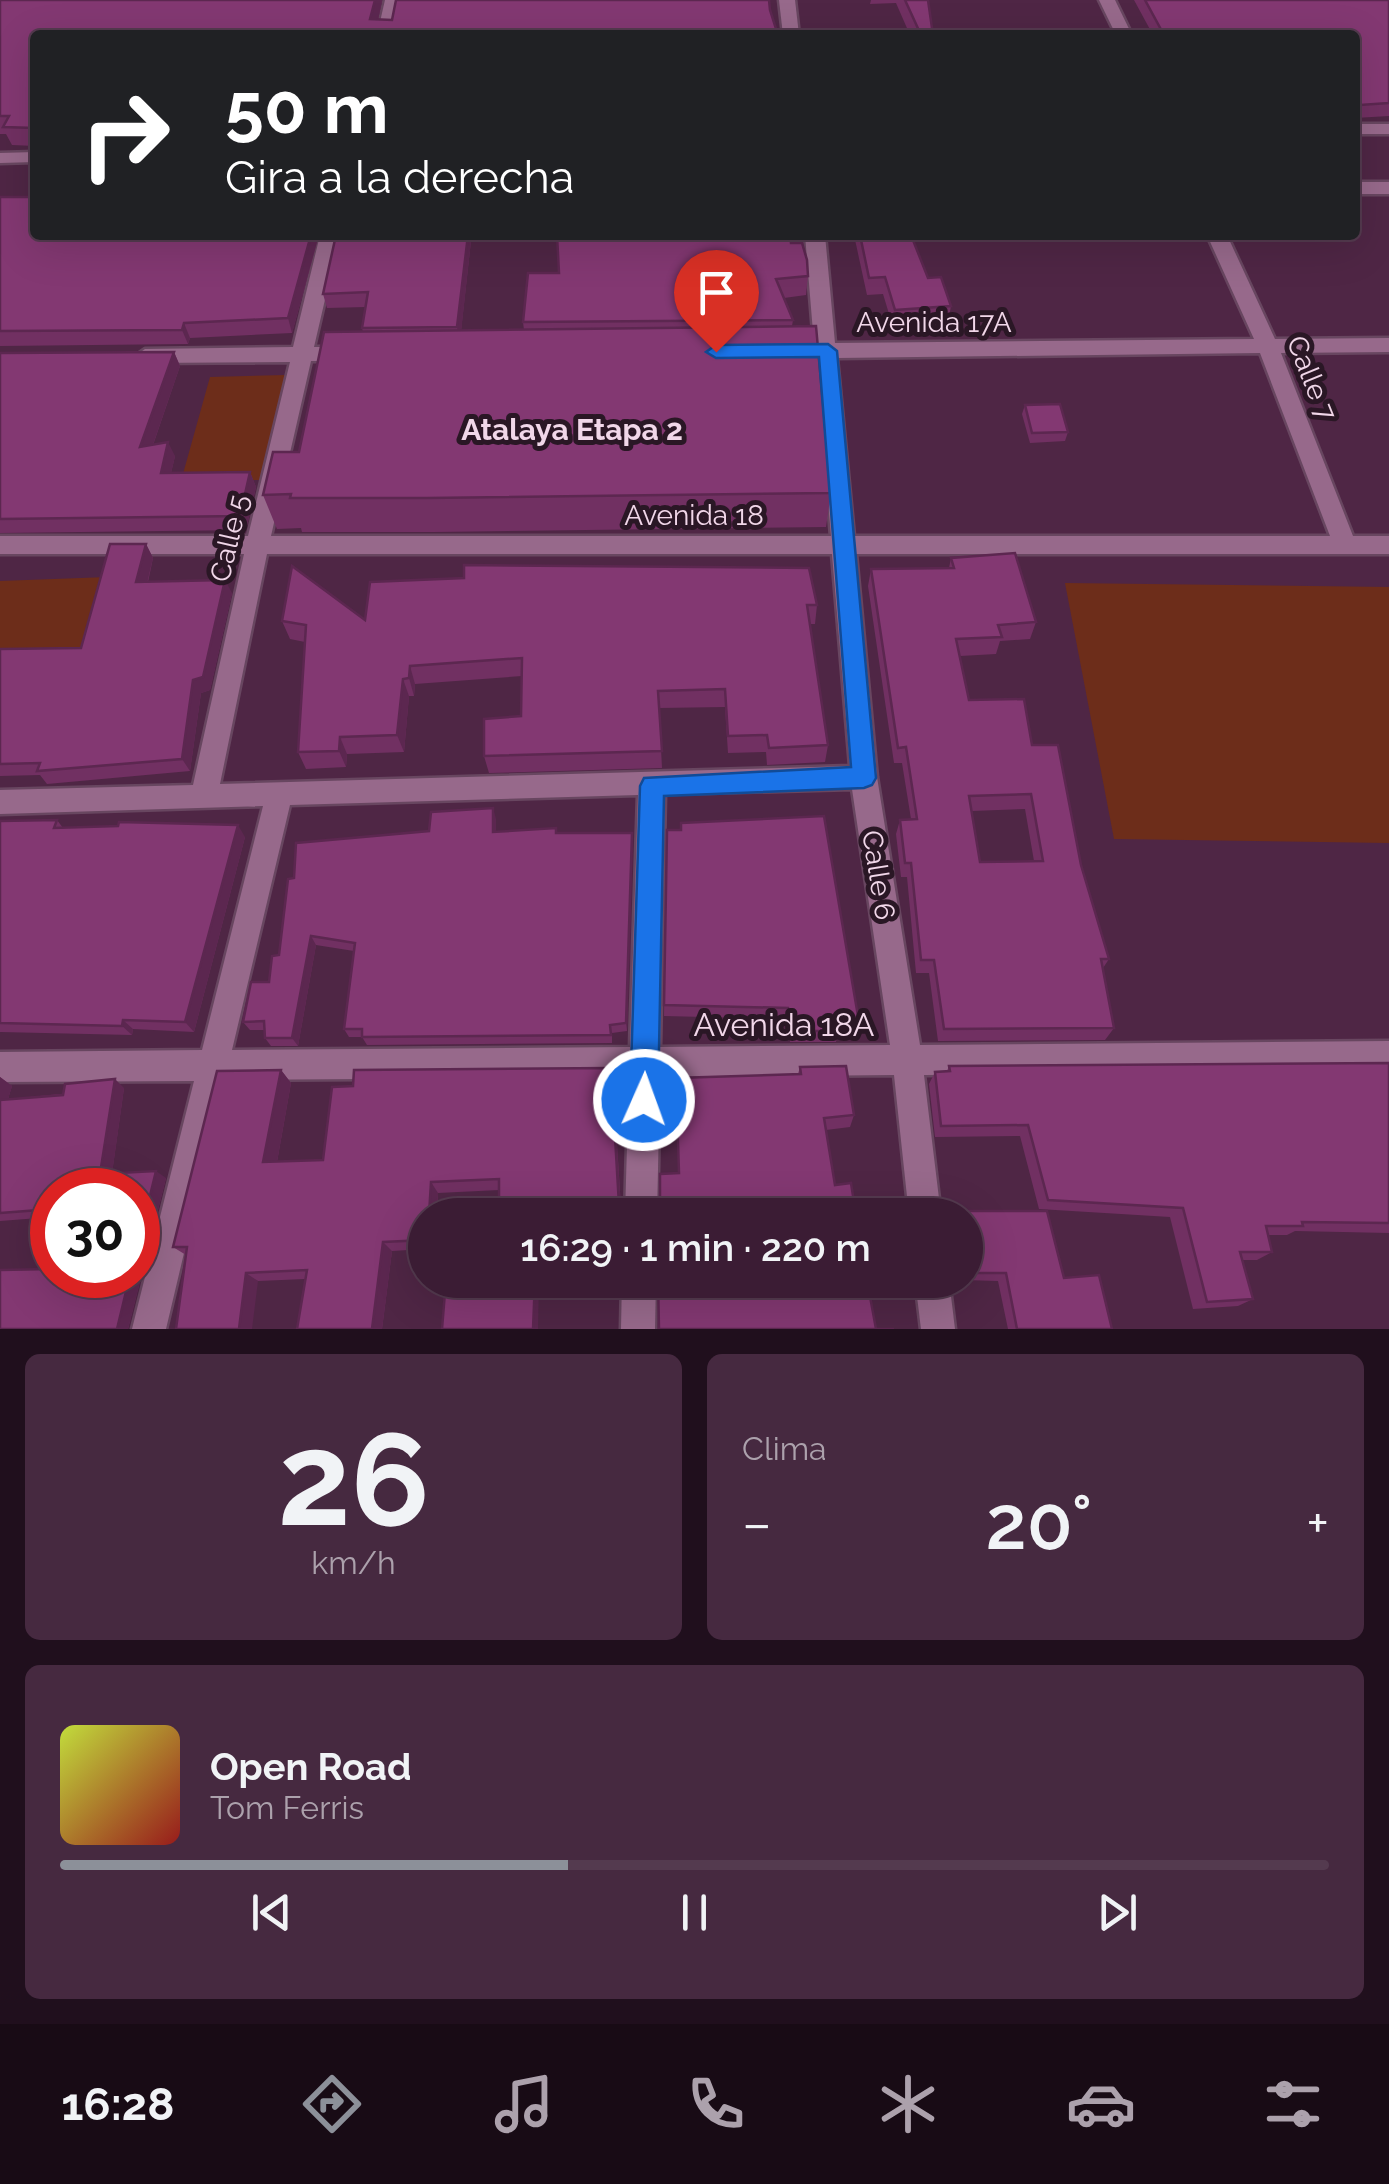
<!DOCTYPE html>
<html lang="es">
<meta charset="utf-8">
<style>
:root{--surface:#3b1c34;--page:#462940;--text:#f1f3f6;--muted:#aca1ac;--line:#543a4f;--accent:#8c9099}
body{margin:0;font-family:Raleway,sans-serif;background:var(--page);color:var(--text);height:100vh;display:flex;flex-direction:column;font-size:38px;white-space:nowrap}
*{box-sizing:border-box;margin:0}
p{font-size:32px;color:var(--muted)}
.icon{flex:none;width:55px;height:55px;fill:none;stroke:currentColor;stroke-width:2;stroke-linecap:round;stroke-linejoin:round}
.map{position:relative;height:1329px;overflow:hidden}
.drawer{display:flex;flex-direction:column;gap:25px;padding:25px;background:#200f1d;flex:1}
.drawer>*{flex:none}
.top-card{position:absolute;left:30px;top:30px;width:1330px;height:210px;border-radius:10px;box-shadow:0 10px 40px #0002,0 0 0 2px var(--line);background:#202124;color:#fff;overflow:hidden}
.speed{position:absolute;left:30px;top:1168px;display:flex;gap:20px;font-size:50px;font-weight:700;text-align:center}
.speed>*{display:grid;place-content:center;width:130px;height:130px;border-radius:50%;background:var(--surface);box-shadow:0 10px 40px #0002,0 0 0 2px var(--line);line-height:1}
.speed .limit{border:15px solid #d22;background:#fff;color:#111}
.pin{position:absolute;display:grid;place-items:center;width:85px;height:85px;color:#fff;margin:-102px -42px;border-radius:50% 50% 50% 0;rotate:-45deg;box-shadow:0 0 10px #0007}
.pin .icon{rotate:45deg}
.me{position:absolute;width:110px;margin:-55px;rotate:2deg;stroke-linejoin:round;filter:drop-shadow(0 0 8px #0008)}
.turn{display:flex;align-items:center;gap:35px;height:210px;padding:0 30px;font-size:45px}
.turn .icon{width:130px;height:130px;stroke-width:2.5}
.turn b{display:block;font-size:70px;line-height:85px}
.big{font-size:75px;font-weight:600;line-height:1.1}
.drawer .tile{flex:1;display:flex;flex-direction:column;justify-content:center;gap:15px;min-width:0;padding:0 35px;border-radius:15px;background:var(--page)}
.drawer .dial{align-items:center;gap:0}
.dial b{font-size:130px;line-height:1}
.song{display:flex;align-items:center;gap:30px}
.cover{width:120px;height:120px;border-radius:15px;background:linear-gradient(135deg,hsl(70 70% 55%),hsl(0 70% 35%))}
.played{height:10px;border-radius:5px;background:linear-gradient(90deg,var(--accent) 40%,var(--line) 40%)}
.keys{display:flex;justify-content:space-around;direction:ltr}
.heat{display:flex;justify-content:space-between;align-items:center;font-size:55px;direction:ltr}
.drawer .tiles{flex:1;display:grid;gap:25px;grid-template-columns:1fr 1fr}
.tile:last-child{grid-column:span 2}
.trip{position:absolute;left:408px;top:1198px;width:575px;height:100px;border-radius:50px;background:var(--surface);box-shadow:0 10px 40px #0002,0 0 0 2px var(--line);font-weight:600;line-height:100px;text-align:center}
.tab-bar{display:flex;height:160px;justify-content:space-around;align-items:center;background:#180b15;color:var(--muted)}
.tab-bar .icon{width:70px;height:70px}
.tab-bar .selected{color:var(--accent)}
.tab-bar b{font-size:45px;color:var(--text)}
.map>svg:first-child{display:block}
.green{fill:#6d2d1a}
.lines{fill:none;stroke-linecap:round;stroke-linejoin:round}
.street-casing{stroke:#684660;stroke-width:5}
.secondary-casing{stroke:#684660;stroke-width:5}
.street{fill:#97698b;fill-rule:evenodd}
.secondary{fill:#97698b;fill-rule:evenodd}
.wall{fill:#713062;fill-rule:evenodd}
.shaded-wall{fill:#5c2750}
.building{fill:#833872;stroke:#5c2750;stroke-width:2.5;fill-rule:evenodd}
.route{fill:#1a73e8;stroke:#114b97;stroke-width:2.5}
.labels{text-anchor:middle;stroke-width:10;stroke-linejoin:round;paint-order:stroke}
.street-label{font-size:28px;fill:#f1d7e9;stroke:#2a1725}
.neighbourhood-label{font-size:30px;font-weight:bold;fill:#f1d7e9;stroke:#2a1725}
.near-street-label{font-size:32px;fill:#f1d7e9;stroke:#2a1725}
</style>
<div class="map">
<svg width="1389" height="1329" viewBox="0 0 1389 1329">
<rect width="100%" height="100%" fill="#4f2645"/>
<g class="green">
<polygon points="286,375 262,480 181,481 210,377"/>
<polygon points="108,577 158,647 0,657 0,581"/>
<polygon points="1065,583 1389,587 1389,843 1114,839"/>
</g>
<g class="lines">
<defs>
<g id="street">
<polygon points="385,0 401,0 393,35 377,35"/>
<polygon points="779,0 795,0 799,35 783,35"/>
<polygon points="1099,0 1115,0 1132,35 1116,35"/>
<path d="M320,235h20l-26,112h36l10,7 -10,7h-39l-40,175h560l-15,-178h-31l-10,-7 10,-7h29l-9,-109h20l10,108 419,-4 -47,-104h20l48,104 114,-1v14l-108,1 72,183h36v18h-533l21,223 43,268 469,-4v30l-465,4 17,140h-32l-15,-140 -234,2 -3,138h-32l4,-138 -404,3 -59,249h-34l62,-248 -194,1v-30l202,-2 61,-244 -263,8v-24l193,-5 51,-231h-244v-18h248l42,-174 -145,1 -10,-7 10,-7 148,-2zM1260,353l70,183h-476l-17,-178zM267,554h565l18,212 -630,18zM852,789l38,256 -230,2 5,-253zM638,795l-8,252 -398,3 58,-245z"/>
<polygon points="622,1280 656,1280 655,1329 621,1329"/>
<polygon points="915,1280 949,1280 955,1329 921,1329"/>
</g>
<g id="secondary">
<rect x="1355" y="124" width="34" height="10"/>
<polygon points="35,152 35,162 0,163 0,153"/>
<rect x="1355" y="182" width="34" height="12"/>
</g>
</defs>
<use href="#street" class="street-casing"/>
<use href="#secondary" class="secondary-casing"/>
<use href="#street" class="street"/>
<use href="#secondary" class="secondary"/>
</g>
<g class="wall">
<polygon points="0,0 382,0 378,20 770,10 35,35 35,146 12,145 6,134 0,134"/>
<polygon points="871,0 928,0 933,35 910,35 896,3 870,4"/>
<polygon points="1134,0 1389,0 1389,116 1355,118 1355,35 1153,35"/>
<polygon points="0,197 35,235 319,235 292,333 190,338 188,344 0,346"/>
<polygon points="854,235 911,235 928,278 951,306 948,323 893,327 883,294 867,295"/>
<polygon points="471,241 461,331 524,330 523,322 559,273 791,243 808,276 806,295 784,298 793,320 792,326 831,493 826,527 435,532 302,532 301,528 277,529 263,495 299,452 363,332 362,328 366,307 327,308 323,294"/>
<polygon points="174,352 180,366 153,445 175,456 171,473 250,472 256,487 246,530 0,533 0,353"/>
<polygon points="1025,405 1068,432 1065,441 1030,443 1022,414"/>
<polygon points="146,544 153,558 148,582 232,593 210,690 201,693 190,771 47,784 40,775 0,776 0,649 81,648"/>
<path d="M951,558l85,64 -6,17 -30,2 -4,13 -36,2 9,44 63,45 49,120 28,94 -6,9 11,60 -9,12 -167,1 -9,-68h-13l-9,-96h-6l-5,-43 4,-14 11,-1 -9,-56h-8l-26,-177 3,-17 78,-1zM1025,809l9,52 -54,1 -8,-51z"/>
<polygon points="817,605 815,624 810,624 828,745 825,762 767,765 766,752 728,753 725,707 659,708 662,768 489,773 484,756 521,716 522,676 415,684 414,696 409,696 404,752 347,754 346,767 306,769 298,752 305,642 290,639 282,621"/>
<polygon points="496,819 496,832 632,833 627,1031 612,1033 612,1043 367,1045 362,1037 349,1037 344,1029 354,951 316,945 298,1046 271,1046 265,1038 264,1030 250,1030 243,1022 269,982 279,955 294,878 429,831"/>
<polygon points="57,820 63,828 245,837 194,1032 133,1029 132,1035 0,1032 0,821"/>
<polygon points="667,830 859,1022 856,1033 837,1036 836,1042 790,1042 786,1019 664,1016"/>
<polygon points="1389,1063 1389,1233 1295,1231 1287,1235 1268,1235 1272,1252 1257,1260 1242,1260 1253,1299 1238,1306 1193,1309 1170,1217 1039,1209 1020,1136 935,1137 929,1084 935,1072 947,1071 949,1066"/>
<polygon points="800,1067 854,1115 850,1127 826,1130 835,1185 856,1215 499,1215 499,1190 438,1193 437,1215 425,1215 425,1249 392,1251 382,1329 297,1329 305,1279 258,1281 186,1255 173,1247 281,1070 291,1083 277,1162 323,1160 613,1081 621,1207 623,1209 656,1209 679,1173 798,1074"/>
<polygon points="0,1077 12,1086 8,1099 124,1088 112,1173 166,1178 128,1329 0,1329 138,1275 138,1190 52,1190 52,1217 0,1221"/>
<polygon points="963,1211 1064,1278 1112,1329 1008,1329 998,1281 964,1280 965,1215 960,1215"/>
</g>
<g class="shaded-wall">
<polygon points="375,0 382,0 375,35 370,19"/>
<polygon points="311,235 319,235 292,333 288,318"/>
<polygon points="468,235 470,235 471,241 460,342 457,327"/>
<polygon points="184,323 190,338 188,344 182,330"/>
<polygon points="174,352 180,366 147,462 140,447"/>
<polygon points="168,442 175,456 168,487 161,473"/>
<polygon points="250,472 256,487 246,530 240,516"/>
<polygon points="146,544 153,558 144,596 136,582"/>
<polygon points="225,580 232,593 210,690 201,693 190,771 182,759 193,680"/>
<polygon points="410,666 415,684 414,696 409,678"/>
<polygon points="403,679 409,696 404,752 397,735"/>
<polygon points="340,737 347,754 346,767 339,751"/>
<polygon points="493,808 496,819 496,842 493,832"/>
<polygon points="238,825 245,837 194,1032 185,1022"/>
<polygon points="632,833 633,843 627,1031 626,1023"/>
<polygon points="311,936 316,945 298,1046 292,1038"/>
<polygon points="123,1020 133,1029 132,1035 122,1026"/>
<polygon points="611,1068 613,1081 621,1215 619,1205"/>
<polygon points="281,1070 291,1083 275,1173 263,1162"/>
<polygon points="0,1077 12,1086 5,1109 0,1105"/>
<polygon points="115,1079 124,1088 111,1181 100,1174"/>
<polygon points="156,1171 166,1178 128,1329 117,1329 130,1275 138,1275 138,1245"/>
<polygon points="431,1182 438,1193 437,1215 429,1215"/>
<polygon points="383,1242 392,1251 382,1329 372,1329"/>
<polygon points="246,1273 258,1281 252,1329 239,1329"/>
<polygon points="535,1280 539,1280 538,1329 533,1329"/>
</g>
<g class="building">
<polygon points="0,0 375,0 370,19 392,20 396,0 769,0 770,10 778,35 35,35 35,128 3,127 9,116 0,116"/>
<polygon points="905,0 928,0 933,35 921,35"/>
<polygon points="1145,0 1389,0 1389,103 1360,105 1355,98 1355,35 1164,35"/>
<polygon points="999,32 1000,35 971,35 970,34"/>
<polygon points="0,197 35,197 35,235 311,235 288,318 184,323 182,330 0,331"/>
<polygon points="336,235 468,235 457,327 362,328 368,292 323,294"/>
<polygon points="557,235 790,235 791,243 802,243 807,260 808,276 776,279 793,320 523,322 528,273 559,273"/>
<polygon points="860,235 911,235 928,278 941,277 951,306 895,310 885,277 869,278"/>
<polygon points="816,326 831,493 427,498 290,498 291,494 263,495 273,452 299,452 324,332"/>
<polygon points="174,352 140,447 168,442 161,473 250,472 240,516 0,519 0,353"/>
<polygon points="1060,404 1068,432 1032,433 1025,405"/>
<polygon points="110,544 146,544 136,582 225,580 203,677 193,680 182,759 37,771 40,763 0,764 0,649 81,648"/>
<path d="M1015,553l21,69 -38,3 4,12 -46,2 13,61 55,-1 8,46h26l23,120 28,94h-8l13,69 -170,1 -10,-69h-13l-10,-97h-6l-5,-43 17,-1 -11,-72 -8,1 -27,-179 83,-1 -3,-10zM1031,794l12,67 -63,1 -11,-66z"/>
<polygon points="464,565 809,568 817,605 807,605 828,745 769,748 767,735 728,736 725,689 658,691 662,751 484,756 484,719 521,716 522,658 410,666 409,678 403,679 397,735 340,737 339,751 298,752 306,625 282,621 292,566 365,620 370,582 464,578"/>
<polygon points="493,808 493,832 556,828 556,833 632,833 626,1023 610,1025 611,1035 362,1037 362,1029 344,1029 355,943 311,936 292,1038 265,1038 264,1021 243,1022 251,982 269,982 272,956 279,955 288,879 294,878 296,843 429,831 431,812"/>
<polygon points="824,816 859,1022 838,1025 839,1031 792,1031 788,1008 664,1005 667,830 681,830 681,823"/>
<polygon points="57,820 54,828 118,826 119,822 238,825 185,1022 123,1020 122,1026 0,1023 0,821"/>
<polygon points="1389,1063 1389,1223 1302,1222 1303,1226 1266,1226 1272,1252 1240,1252 1253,1299 1207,1302 1183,1208 1048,1200 1028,1125 941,1126 935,1072 950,1071 949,1066"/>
<polygon points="846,1066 854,1115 824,1118 835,1185 851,1183 856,1215 499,1215 499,1179 431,1182 429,1215 425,1215 425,1240 383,1242 372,1329 297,1329 307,1270 246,1273 239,1329 176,1329 187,1247 173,1247 217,1071 281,1070 263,1162 323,1160 332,1087 353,1086 354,1070 611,1068 619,1205 623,1209 656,1209 660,1205 660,1174 679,1173 676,1078 801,1074 800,1067"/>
<polygon points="115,1079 100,1174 156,1171 138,1245 138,1190 52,1190 52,1209 0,1213 0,1100 63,1095 65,1084"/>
<polygon points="963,1211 1047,1211 1064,1278 1099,1275 1112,1329 1017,1329 1006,1273 970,1273 965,1215"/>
<polygon points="52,1269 52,1275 130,1275 117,1329 0,1329 0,1270"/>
<polygon points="446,1280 535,1280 533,1329 442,1329"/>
<polygon points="658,1280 867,1280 876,1329 894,1329 659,1329"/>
</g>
<polygon class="route" points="828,344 837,351 876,778 872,785 864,788 664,796 658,1100 654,1109 644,1114 634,1109 630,1100 640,786 644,778 851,767 819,357 716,358 706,352 716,345"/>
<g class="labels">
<g class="street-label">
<text x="934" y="332">Avenida 17A</text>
<text transform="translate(1312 378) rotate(68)" y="10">Calle 7</text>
<text x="694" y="525">Avenida 18</text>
<text transform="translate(229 538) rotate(-77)" y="10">Calle 5</text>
<text transform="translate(879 875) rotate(81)" y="10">Calle 6</text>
</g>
<g class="neighbourhood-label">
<text x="572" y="440">Atalaya Etapa 2</text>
</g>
<g class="near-street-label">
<text x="784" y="1036">Avenida 18A</text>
</g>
</g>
</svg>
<div class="speed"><div class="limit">30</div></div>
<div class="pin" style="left:716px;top:352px;background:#d93025"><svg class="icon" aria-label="arrive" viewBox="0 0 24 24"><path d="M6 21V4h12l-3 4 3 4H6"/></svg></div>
<svg class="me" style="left:644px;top:1100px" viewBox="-20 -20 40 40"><circle r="17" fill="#1a73e8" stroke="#fff" stroke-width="3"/><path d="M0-11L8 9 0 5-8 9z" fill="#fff"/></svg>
<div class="trip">16:29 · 1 min · 220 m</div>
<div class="top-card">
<div class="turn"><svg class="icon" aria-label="right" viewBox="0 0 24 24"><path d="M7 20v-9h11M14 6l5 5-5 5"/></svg><div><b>50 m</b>Gira a la derecha</div></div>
</div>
</div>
<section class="drawer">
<div class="tiles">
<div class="tile dial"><b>26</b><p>km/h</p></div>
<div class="tile"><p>Clima</p>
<div class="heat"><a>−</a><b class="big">20°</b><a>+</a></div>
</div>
<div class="tile">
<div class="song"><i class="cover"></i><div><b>Open Road</b><p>Tom Ferris</p></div></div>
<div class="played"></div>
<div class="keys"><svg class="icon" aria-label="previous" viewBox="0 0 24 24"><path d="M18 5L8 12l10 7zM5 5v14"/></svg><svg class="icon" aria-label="pause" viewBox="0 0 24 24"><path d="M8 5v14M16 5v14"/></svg><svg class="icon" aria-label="next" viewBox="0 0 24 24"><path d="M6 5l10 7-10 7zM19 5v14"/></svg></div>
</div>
</div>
</section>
<nav class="tab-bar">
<b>16:28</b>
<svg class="icon selected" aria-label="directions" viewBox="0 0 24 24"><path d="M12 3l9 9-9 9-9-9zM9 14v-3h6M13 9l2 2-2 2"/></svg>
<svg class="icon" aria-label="music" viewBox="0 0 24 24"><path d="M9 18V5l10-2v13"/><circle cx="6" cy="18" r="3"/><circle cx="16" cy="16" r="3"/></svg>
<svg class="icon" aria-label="phone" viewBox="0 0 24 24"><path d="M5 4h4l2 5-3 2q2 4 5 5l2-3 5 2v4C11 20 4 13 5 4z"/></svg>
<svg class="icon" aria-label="climate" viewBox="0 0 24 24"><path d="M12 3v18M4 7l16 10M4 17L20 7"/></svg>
<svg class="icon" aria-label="car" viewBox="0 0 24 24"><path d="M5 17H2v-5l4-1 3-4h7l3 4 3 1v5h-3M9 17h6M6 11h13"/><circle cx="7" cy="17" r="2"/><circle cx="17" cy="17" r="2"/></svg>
<svg class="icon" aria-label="filters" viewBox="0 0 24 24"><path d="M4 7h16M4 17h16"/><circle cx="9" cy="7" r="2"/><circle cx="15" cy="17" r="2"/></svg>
</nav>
